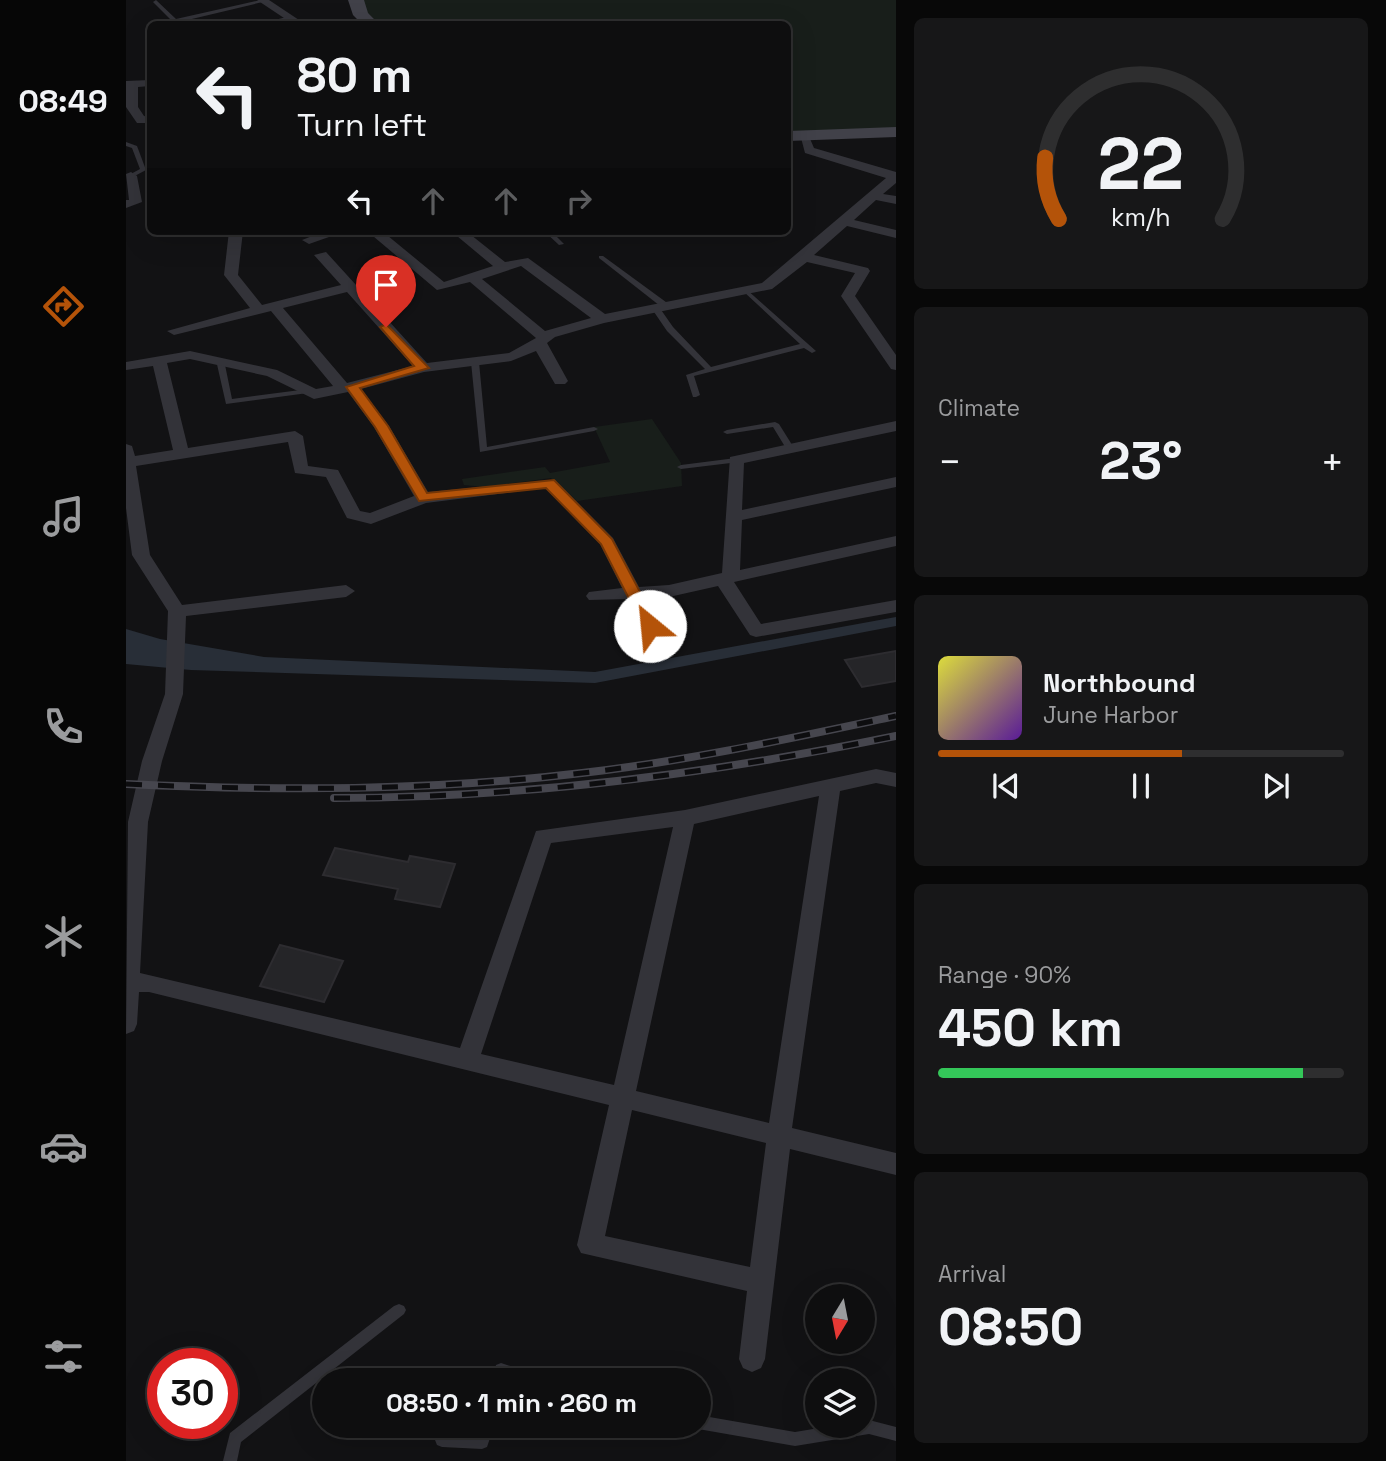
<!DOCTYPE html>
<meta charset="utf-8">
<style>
:root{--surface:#0e0e0f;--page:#171718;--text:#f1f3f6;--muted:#9b9c9e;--line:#2e2e2f;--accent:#b45309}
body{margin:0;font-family:"Space Grotesk",sans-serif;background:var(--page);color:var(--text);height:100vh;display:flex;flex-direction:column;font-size:26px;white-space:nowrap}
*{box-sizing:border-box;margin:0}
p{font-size:23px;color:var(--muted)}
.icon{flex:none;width:38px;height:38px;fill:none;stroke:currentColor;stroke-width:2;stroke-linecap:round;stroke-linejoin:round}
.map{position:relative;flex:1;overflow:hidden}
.panel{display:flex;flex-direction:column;gap:18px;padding:18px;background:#080808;width:490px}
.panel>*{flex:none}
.top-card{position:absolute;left:21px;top:21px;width:644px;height:214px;border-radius:10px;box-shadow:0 7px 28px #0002,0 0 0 2px var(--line);background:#0e0e0f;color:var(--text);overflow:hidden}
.needle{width:46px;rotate:190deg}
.buttons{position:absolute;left:679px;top:1284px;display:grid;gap:14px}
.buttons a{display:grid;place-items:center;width:70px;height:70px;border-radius:50%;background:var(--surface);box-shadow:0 7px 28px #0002,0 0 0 2px var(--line);font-size:35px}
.speed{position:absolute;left:21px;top:1348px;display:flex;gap:14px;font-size:35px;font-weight:700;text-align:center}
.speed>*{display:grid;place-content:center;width:91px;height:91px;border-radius:50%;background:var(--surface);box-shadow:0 7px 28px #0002,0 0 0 2px var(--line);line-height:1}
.speed .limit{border:10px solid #d22;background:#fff;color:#111}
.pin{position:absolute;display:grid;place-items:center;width:60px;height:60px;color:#fff;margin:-72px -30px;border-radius:50% 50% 50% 0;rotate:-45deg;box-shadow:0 0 7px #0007}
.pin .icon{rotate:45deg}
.me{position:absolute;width:77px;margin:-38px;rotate:332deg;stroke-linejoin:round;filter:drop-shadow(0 0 5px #0008)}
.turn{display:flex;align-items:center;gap:24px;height:147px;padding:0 35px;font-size:32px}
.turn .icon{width:91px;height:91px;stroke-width:2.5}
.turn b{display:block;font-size:49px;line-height:60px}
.lanes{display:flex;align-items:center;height:66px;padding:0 35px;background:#0003;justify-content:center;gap:35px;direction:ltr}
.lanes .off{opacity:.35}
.big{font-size:52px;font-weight:600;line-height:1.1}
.panel .tile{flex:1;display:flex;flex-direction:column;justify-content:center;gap:10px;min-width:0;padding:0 24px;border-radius:10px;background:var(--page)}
.panel .dial{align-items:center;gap:0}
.dial svg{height:182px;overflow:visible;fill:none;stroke:var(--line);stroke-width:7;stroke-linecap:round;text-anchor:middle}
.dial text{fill:var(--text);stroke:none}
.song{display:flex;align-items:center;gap:21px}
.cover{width:84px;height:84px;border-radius:10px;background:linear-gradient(135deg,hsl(60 70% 55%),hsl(270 70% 35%))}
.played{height:7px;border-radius:4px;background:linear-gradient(90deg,var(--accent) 60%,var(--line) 60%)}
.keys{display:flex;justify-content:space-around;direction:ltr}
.heat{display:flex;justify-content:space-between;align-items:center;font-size:38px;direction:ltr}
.charge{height:10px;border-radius:5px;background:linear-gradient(90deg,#34c759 90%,var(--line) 0)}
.trip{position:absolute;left:186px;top:1368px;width:399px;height:70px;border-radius:35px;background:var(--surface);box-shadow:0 7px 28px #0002,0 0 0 2px var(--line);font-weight:600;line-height:70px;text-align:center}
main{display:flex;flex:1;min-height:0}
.dock{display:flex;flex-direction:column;width:126px;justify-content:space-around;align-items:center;background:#060606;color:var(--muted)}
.dock .icon{width:49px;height:49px}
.dock .selected{color:var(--accent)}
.dock b{font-size:32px;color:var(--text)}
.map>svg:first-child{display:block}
.green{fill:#181e1a}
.water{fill:#282e37}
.building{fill:#252528;stroke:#2d2c30;stroke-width:2}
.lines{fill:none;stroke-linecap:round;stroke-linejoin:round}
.lane{fill:#333339;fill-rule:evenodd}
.street{fill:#333339;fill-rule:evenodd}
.secondary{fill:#414149;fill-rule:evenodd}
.rail-casing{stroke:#46464e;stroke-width:8}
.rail{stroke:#0d0d0f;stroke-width:5;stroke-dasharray:16;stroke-linecap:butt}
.route{fill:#b45309;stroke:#753606;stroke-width:2}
</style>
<main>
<nav class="dock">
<b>08:49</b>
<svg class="icon selected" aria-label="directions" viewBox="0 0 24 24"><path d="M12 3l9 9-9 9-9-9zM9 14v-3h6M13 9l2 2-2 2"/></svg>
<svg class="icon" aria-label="music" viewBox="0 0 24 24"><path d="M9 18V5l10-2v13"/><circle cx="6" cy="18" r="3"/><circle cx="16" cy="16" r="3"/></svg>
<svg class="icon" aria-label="phone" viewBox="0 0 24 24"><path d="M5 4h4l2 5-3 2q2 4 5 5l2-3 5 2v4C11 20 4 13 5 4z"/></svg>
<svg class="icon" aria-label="climate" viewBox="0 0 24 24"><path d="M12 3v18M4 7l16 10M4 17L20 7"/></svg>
<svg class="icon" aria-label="car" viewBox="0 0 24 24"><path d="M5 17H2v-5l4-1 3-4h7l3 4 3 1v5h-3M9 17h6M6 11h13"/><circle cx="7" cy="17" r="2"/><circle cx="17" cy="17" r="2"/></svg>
<svg class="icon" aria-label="filters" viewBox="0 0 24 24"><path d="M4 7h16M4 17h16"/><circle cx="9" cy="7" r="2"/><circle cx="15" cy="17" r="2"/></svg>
</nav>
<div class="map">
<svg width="770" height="1461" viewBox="0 0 770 1461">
<rect width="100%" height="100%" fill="#121214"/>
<g class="green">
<polygon points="235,0 770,0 770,128 662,132 662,24 253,24 242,14"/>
<polygon points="526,419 555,463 556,486 451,501 425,478 358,487 338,485 336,479 419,467 424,473 484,462 468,427"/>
</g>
<polygon class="water" points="770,617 770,626 469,683 65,670 0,664 0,629 34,639 138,657 469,672"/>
<g class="building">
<polygon points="770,651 770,681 736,687 719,660"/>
<polygon points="209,848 282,862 284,856 329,864 314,907 269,899 272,889 197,875"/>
<polygon points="154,945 217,961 198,1002 134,986"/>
</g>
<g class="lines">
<g class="lane">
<polygon points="30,0 50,19 135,0 141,1 49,23 32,24 32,23 45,20 27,2"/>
<polygon points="164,16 167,18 166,19 142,24 134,24"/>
<polygon points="0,142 11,146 20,170 5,178 2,176 3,175 14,169 6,148 0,146"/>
<polygon points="418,231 425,231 438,244 433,245"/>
<polygon points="473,256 477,256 544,305 544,309 538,309 473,258"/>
<polygon points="620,289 690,351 686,353 678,348 568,376 574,395 570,397 567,397 560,375 579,369 541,331 526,309 530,307 533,307 547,327 585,367 674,344 618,292 618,290"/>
<polygon points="91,358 94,358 98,360 106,399 182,389 186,391 182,393 100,404 90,360"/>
<polygon points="346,360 352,360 353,362 361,447 468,427 472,429 468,431 354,452 345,362"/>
<polygon points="649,422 653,424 668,448 667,450 661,450 647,427 601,434 597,432 601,430"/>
<polygon points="610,458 614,460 613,462 555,469 551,467 555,465"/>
<polygon points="273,1304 278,1306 280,1310 278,1314 115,1442 111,1461 97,1461 104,1433 268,1306"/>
<polygon points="375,1363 414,1376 416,1381 388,1381 380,1378 380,1381 366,1381 370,1365"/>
<polygon points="572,1415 669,1432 705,1426 737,1426 737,1421 743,1420 770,1427 770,1441 743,1434 669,1446 572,1429 567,1426 572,1426"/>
<polygon points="354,1426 368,1426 361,1447 356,1449 316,1447 311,1445 309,1440 311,1435 316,1433 351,1435"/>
</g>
<g class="street">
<polygon points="131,0 143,0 179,24 167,24"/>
<polygon points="24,80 24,86 12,87 12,107 18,116 24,117 24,123 11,123 0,107 0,81"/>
<path d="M674,134h8l6,14 82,24v11l-13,11 13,2v8l-20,-4 -22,20 42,10v8l-49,-12 -33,29 54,13 2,3 -15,25 41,59v15l-5,-1 -50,-73 14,-23 -48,-11 -35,27 -168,34 -49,14 -8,6 21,38 -3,3h-10l-19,-33 -25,10 -87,11 -63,17 28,37 39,66 127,-12 58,58 26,49 30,-2 53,-12 8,-116 166,-36v10l-152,32 -2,47 154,-33v10l-154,33 -2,50 156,-34v10l-162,36 27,42 135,-24v12l-140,25 -6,-2 -32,-49 -49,11 -24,1 14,28 -9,6 -6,-2 -16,-31 -39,1 -3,-4 3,-4 33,-4 -22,-44 -55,-56 -119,15 -55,21 -24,-6 -21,-41 -31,-4 -7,-31 -152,24 14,89 32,50 164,-20 9,6 -9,6 -160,19 -3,78 -21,67 -14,61 -8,151 320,75 76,-217 149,-21 191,-41 20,4v14l-20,-4 -36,8 -48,337 104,25v22l-106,-26 -25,210 -4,9 -9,4 -9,-4 -4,-9 8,-68 -166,-38 -4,-8 32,-140 -460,-113h-10l-2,32 -3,7 -8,3 2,-212 14,-61 23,-67 3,-83 -36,-56 -6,-47v-64l6,2 3,10 38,-6 -20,-84 -27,4v-8l64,-11 87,19 39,19 17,-3 -62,-75 -97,24 -7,-4 83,-23 -26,-33 5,-44h14l-5,44 24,30 79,-20 -27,-30 12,-3 101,111 82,-10 27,-15 -66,-56 -33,8 -70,-59h15l62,51 49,-16 -42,-35h15l39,31 23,-4 77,56 157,-31 124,-105 -81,-25zM395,266l70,52 -46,13 -63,-52zM221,292l66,74 -66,17 -64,-75zM64,359l77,17 47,23 34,-7 26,35 40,69 -44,17 -10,-2 -22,-41 -30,-4 -5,-30 -8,-5 -107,17 -21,-85zM693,796l-50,327 -133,-32 58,-267zM547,827l-59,258 -133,-31 70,-211zM506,1110l134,33 -16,124 -145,-31z"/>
<polygon points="5,172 11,176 16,202 0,208 0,200 3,200 0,174"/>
<polygon points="199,231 220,231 183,244 176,240"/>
</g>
<g class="secondary">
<polygon points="222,0 238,0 242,13 253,24 236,24 227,15"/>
<polygon points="770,127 770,137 662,141 662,131"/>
</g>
<defs>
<g id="rail">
<path d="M0,784c153,7 305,7 456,-11 106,-12 210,-35 314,-57"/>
<path d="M208,798c190,0 376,-24 562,-62"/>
</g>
</defs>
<use href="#rail" class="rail-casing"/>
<use href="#rail" class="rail"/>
</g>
<polygon class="route" points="260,324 303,368 234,388 262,426 301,493 428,480 486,539 532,626 530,630 519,630 475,544 420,488 293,501 249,427 220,387 288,366 254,327"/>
</svg>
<div class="buttons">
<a><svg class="needle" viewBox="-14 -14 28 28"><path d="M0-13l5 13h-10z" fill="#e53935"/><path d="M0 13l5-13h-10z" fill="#9b9c9e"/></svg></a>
<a><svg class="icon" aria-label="layers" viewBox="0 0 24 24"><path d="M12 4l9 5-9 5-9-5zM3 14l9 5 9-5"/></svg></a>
</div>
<div class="speed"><div class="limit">30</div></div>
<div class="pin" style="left:260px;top:327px;background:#d93025"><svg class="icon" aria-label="arrive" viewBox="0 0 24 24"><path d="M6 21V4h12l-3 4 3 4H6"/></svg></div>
<svg class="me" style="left:524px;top:626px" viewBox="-20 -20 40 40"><circle r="19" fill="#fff"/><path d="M0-13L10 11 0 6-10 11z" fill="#b45309"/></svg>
<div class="trip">08:50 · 1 min · 260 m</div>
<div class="top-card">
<div class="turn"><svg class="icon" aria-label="left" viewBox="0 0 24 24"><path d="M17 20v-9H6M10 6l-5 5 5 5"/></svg><div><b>80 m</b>Turn left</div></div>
<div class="lanes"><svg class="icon" aria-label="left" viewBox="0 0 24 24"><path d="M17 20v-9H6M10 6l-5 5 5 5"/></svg><svg class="icon off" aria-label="ahead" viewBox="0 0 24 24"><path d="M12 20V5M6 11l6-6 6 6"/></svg><svg class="icon off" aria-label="ahead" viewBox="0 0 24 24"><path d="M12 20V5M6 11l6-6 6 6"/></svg><svg class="icon off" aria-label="right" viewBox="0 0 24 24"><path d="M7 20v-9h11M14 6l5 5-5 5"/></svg></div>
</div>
</div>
<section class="panel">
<div class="tile dial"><svg viewBox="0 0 100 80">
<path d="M14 69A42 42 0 1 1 86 69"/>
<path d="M14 69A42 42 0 0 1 8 42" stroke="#b45309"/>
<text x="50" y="56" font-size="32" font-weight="700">22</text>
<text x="50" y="72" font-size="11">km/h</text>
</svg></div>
<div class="tile"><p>Climate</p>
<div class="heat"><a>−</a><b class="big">23°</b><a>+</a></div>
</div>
<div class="tile">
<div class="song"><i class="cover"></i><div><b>Northbound</b><p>June Harbor</p></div></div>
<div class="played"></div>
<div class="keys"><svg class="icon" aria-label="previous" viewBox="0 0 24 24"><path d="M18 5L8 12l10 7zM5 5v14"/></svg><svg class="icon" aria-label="pause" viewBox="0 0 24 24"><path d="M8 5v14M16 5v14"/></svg><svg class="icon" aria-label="next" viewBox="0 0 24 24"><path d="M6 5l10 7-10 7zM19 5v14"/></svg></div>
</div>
<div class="tile"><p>Range · 90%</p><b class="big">450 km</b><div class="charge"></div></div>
<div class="tile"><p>Arrival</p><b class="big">08:50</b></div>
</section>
</main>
